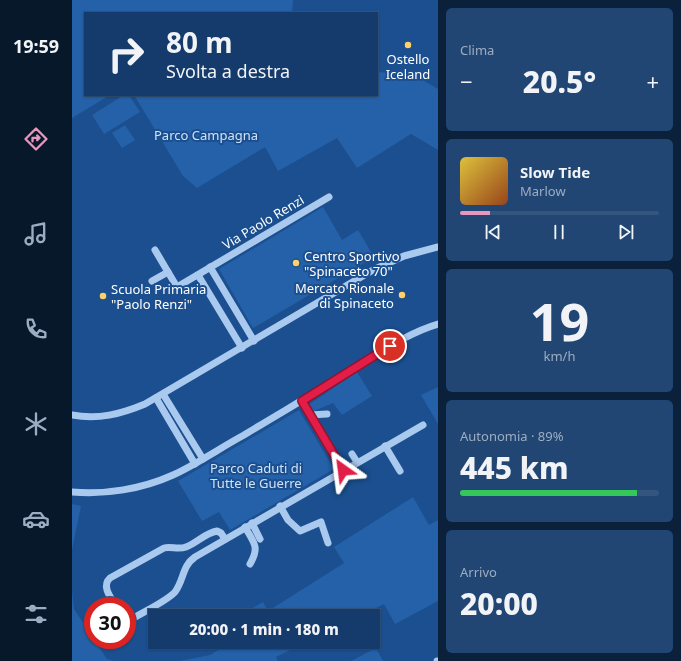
<!DOCTYPE html>
<html lang="it">
<meta charset="utf-8">
<style>
:root{--surface:#143b6b;--page:#214673;--text:#f1f3f6;--muted:#9dadc1;--line:#33557e;--accent:#e797bd}
body{margin:0;font-family:"Noto Sans",sans-serif;background:var(--page);color:var(--text);height:100vh;display:flex;flex-direction:column;font-size:15px;white-space:nowrap}
*{box-sizing:border-box;margin:0}
p{font-size:13px;color:var(--muted)}
.icon{flex:none;width:22px;height:22px;fill:none;stroke:currentColor;stroke-width:2;stroke-linecap:round;stroke-linejoin:round}
.map{position:relative;flex:1;overflow:hidden}
.drawer{display:flex;flex-direction:column;gap:8px;padding:8px;background:#0b203b;width:243px}
.drawer>*{flex:none}
.banner{position:absolute;left:12px;top:12px;width:294px;height:84px;border-radius:0px;box-shadow:0 1px 3px #0004,0 0 0 1px var(--line);background:#143b6b;color:var(--text);overflow:hidden}
.speed{position:absolute;left:12px;top:597px;display:flex;gap:8px;font-size:20px;font-weight:700;text-align:center}
.speed>*{display:grid;place-content:center;width:52px;height:52px;border-radius:50%;background:var(--surface);box-shadow:0 1px 3px #0004,0 0 0 1px var(--line);line-height:1}
.speed .limit{border:6px solid #d22;background:#fff;color:#111}
.pin{position:absolute;display:grid;place-items:center;width:34px;height:34px;color:#fff;margin:-17px;border:2px solid #fff;border-radius:50%;box-shadow:0 1px 4px #0007}
.me{position:absolute;width:44px;margin:-22px;rotate:329deg;stroke-linejoin:round;filter:drop-shadow(0 0 3px #0008)}
.turn{display:flex;align-items:center;gap:14px;height:84px;padding:0 16px;font-size:18px}
.turn .icon{width:52px;height:52px;stroke-width:2.5}
.turn b{display:block;font-size:28px;line-height:34px}
.big{font-size:30px;font-weight:800;line-height:1.1}
.drawer .card{flex:1;display:flex;flex-direction:column;justify-content:center;gap:6px;min-width:0;padding:0 14px;border-radius:6px;background:var(--page)}
.drawer .dial{align-items:center;gap:0}
.dial b{font-size:52px;line-height:1}
.song{display:flex;align-items:center;gap:12px}
.cover{width:48px;height:48px;border-radius:6px;background:linear-gradient(135deg,hsl(50 70% 55%),hsl(20 70% 35%))}
.played{height:4px;border-radius:2px;background:linear-gradient(90deg,var(--accent) 15%,var(--line) 15%)}
.keys{display:flex;justify-content:space-around;direction:ltr}
.heat{display:flex;justify-content:space-between;align-items:center;font-size:22px;direction:ltr}
.charge{height:6px;border-radius:3px;background:linear-gradient(90deg,#34c759 89%,var(--line) 0)}
.trip{position:absolute;left:76px;top:609px;width:232px;height:40px;border-radius:0px;background:var(--surface);box-shadow:0 1px 3px #0004,0 0 0 1px var(--line);font-weight:800;line-height:40px;text-align:center}
main{display:flex;flex:1;min-height:0}
.dock{display:flex;flex-direction:column;width:72px;justify-content:space-around;align-items:center;background:#08182b;color:var(--muted)}
.dock .icon{width:28px;height:28px}
.dock .active{color:var(--accent)}
.dock b{font-size:18px;color:var(--text)}
.map>svg:first-child{display:block}
.green{fill:#2461a8}
.lines{fill:none;stroke-linecap:round;stroke-linejoin:round}
.minor{stroke:#a9c9ee;stroke-width:7}
.route-casing{stroke:#92132f;stroke-width:10}
.route{stroke:#e11d48;stroke-width:7}
.poi-dot{fill:#ffd166;stroke:#1b4f8f;stroke-width:1.5}
.labels{text-anchor:middle;stroke-width:4;stroke-linejoin:round;paint-order:stroke}
.poi-label{font-size:13px;fill:#fff;stroke:#1b4f8f;text-anchor:start}
.park-label{font-size:13px;fill:#cfe3fa;stroke:#1b4f8f}
.street-label{font-size:13px;fill:#fff;stroke:#1b4f8f}
</style>
<main>
<nav class="dock">
<b>19:59</b>
<svg class="icon active" aria-label="directions" viewBox="0 0 24 24"><path d="M12 3l9 9-9 9-9-9zM9 14v-3h6M13 9l2 2-2 2"/></svg>
<svg class="icon" aria-label="music" viewBox="0 0 24 24"><path d="M9 18V5l10-2v13"/><circle cx="6" cy="18" r="3"/><circle cx="16" cy="16" r="3"/></svg>
<svg class="icon" aria-label="phone" viewBox="0 0 24 24"><path d="M5 4h4l2 5-3 2q2 4 5 5l2-3 5 2v4C11 20 4 13 5 4z"/></svg>
<svg class="icon" aria-label="climate" viewBox="0 0 24 24"><path d="M12 3v18M4 7l16 10M4 17L20 7"/></svg>
<svg class="icon" aria-label="car" viewBox="0 0 24 24"><path d="M5 17H2v-5l4-1 3-4h7l3 4 3 1v5h-3M9 17h6M6 11h13"/><circle cx="7" cy="17" r="2"/><circle cx="17" cy="17" r="2"/></svg>
<svg class="icon" aria-label="filters" viewBox="0 0 24 24"><path d="M4 7h16M4 17h16"/><circle cx="9" cy="7" r="2"/><circle cx="15" cy="17" r="2"/></svg>
</nav>
<div class="map">
<svg width="366" height="661" viewBox="0 0 366 661">
<rect width="100%" height="100%" fill="#1b4f8f"/>
<g class="green">
<polygon points="0,0 221,0 220,13 13,13 13,95 38,95 0,118"/>
<polygon points="305,72 332,74 349,79 366,89 366,150 339,134 285,168 265,138 206,171 193,147 125,188 111,176 62,95 305,95"/>
<polygon points="52,95 57,95 68,112 32,134 20,115"/>
<polygon points="53,125 63,140 50,148 40,133"/>
<polygon points="251,207 270,240 286,230 302,257 181,328 147,269"/>
<polygon points="285,372 300,396 270,415 261,403 240,412 236,405"/>
<polygon points="366,387 366,424 349,395"/>
<polygon points="227,410 262,469 158,530 147,512 130,521 106,481"/>
<polygon points="341,497 357,525 366,520 366,601 323,624 312,604 288,616 167,616 191,602 196,611 272,563 262,547"/>
<polygon points="0,504 9,506 0,550"/>
<polygon points="0,591 2,609 21,638 21,640 22,640 35,659 42,661 0,661"/>
<polygon points="160,642 234,642 204,657 206,661 108,661 138,655"/>
<polygon points="304,648 311,661 279,661"/>
</g>
<g class="lines">
<g class="minor">
<polyline points="83,250 96,272"/>
<polyline points="138,267 182,341"/>
<polyline points="126,275 170,348"/>
<polyline points="80,281 96,272 105,287 257,197"/>
<polyline points="91,394 131,459"/>
<polyline points="84,398 123,464"/>
<polyline points="230,401 271,470"/>
<path d="M0,415c26,5 49,-1 73,-11l228,-134 31,-14 34,-9"/>
<polyline points="238,415 255,414"/>
<polyline points="313,446 328,471"/>
<polyline points="280,454 285,462"/>
<path d="M0,492c33,3 70,-3 101,-17 24,-11 47,-27 71,-40 36,-22 73,-43 109,-66 27,-16 54,-36 85,-45"/>
<polyline points="208,506 216,520 228,531 249,522 256,543"/>
<polyline points="180,523 188,539"/>
<path d="M173,527c9,16 15,20 5,37"/>
<path d="M44,606c-5,-8 -15,-20 -6,-28l54,-30c7,-2 14,2 22,-1 11,-4 19,-14 31,-16l4,2 4,6"/>
<path d="M55,620l5,-1c11,-7 35,-18 43,-27 9,-12 7,-26 20,-35l228,-132"/>
<polyline points="365,661 366,661"/>
</g>
</g>
<g class="lines">
<defs>
<polyline id="route" points="271,470 230,401 318,346"/>
</defs>
<use href="#route" class="route-casing"/>
<use href="#route" class="route"/>
</g>
<g class="poi-dot">
<circle cx="336" cy="45" r="4"/>
<circle cx="224" cy="263" r="4"/>
<circle cx="330" cy="295" r="4"/>
<circle cx="31" cy="296" r="4"/>
</g>
<g class="labels">
<g class="poi-label">
<text x="336" y="64" text-anchor="middle">Ostello<tspan x="336" dy="15">Iceland</tspan></text>
<text x="232" y="261">Centro Sportivo<tspan x="232" dy="15">"Spinaceto 70"</tspan></text>
<text x="322" y="293" text-anchor="end">Mercato Rionale<tspan x="322" dy="15">di Spinaceto</tspan></text>
<text x="39" y="294">Scuola Primaria<tspan x="39" dy="15">"Paolo Renzi"</tspan></text>
</g>
<g class="park-label">
<text x="134" y="140">Parco Campagna</text>
<text x="184" y="473">Parco Caduti di<tspan x="184" dy="15">Tutte le Guerre</tspan></text>
</g>
<g class="street-label">
<text transform="translate(191 222) rotate(-31)" y="5">Via Paolo Renzi</text>
</g>
</g>
</svg>
<div class="speed"><div class="limit">30</div></div>
<div class="pin" style="left:318px;top:346px;background:#d93025"><svg class="icon" aria-label="arrive" viewBox="0 0 24 24"><path d="M6 21V4h12l-3 4 3 4H6"/></svg></div>
<svg class="me" style="left:271px;top:470px" viewBox="-20 -20 40 40"><path d="M0-17L14 15 0 8-14 15z" fill="#e11d48" stroke="#fff" stroke-width="4"/></svg>
<div class="trip">20:00 · 1 min · 180 m</div>
<div class="banner">
<div class="turn"><svg class="icon" aria-label="right" viewBox="0 0 24 24"><path d="M7 20v-9h11M14 6l5 5-5 5"/></svg><div><b>80 m</b>Svolta a destra</div></div>
</div>
</div>
<section class="drawer">
<div class="card"><p>Clima</p>
<div class="heat"><a>−</a><b class="big">20.5°</b><a>+</a></div>
</div>
<div class="card">
<div class="song"><i class="cover"></i><div><b>Slow Tide</b><p>Marlow</p></div></div>
<div class="played"></div>
<div class="keys"><svg class="icon" aria-label="previous" viewBox="0 0 24 24"><path d="M18 5L8 12l10 7zM5 5v14"/></svg><svg class="icon" aria-label="pause" viewBox="0 0 24 24"><path d="M8 5v14M16 5v14"/></svg><svg class="icon" aria-label="next" viewBox="0 0 24 24"><path d="M6 5l10 7-10 7zM19 5v14"/></svg></div>
</div>
<div class="card dial"><b>19</b><p>km/h</p></div>
<div class="card"><p>Autonomia · 89%</p><b class="big">445 km</b><div class="charge"></div></div>
<div class="card"><p>Arrivo</p><b class="big">20:00</b></div>
</section>
</main>
